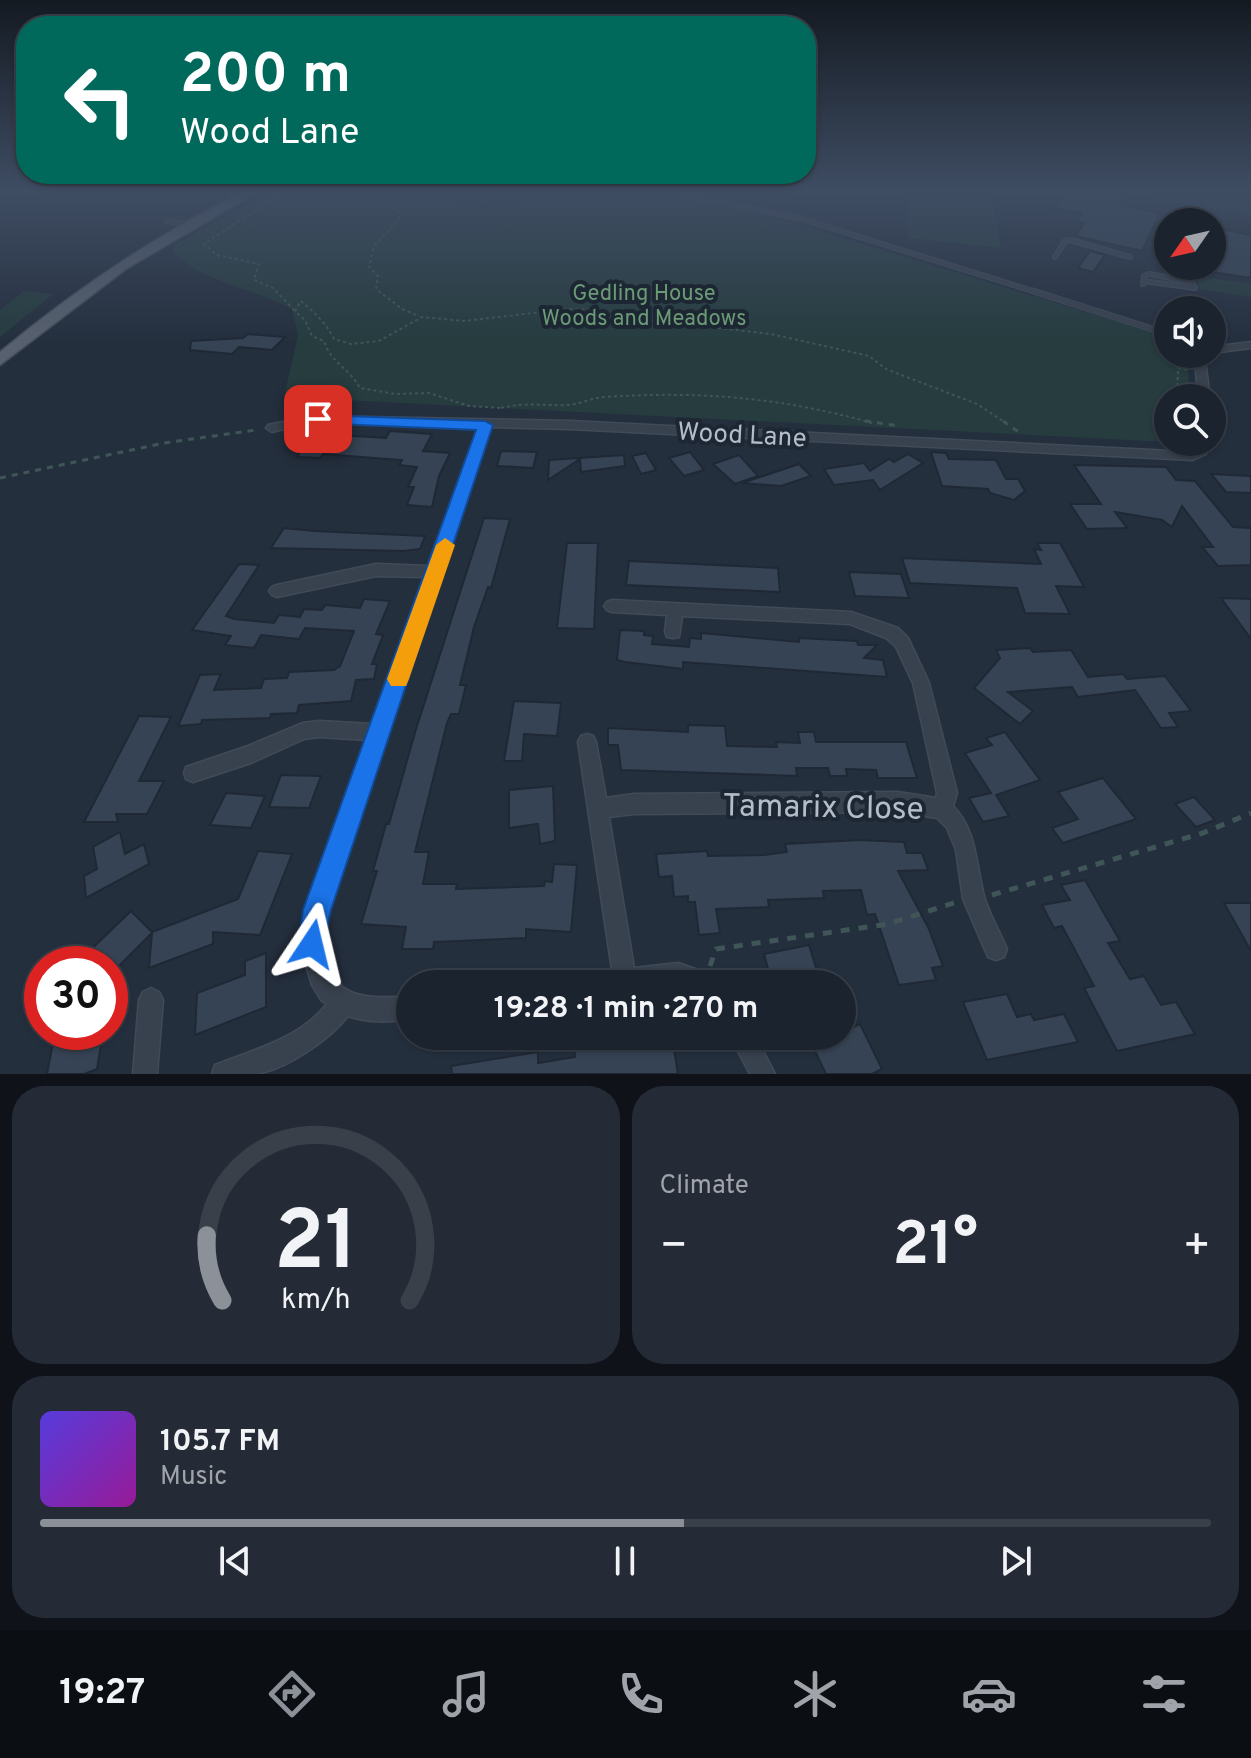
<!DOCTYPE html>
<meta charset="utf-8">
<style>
:root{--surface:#1b232e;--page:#242b36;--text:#f1f3f6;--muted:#a0a4aa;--line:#39404a;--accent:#8c9099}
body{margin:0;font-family:Overpass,sans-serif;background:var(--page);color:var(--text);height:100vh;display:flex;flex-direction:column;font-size:30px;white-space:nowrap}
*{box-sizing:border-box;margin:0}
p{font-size:26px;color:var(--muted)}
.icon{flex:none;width:44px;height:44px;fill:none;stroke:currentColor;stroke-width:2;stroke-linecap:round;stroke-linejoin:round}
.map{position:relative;height:1074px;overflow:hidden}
.panel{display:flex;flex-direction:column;gap:12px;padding:12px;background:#0f1319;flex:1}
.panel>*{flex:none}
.guide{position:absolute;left:16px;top:16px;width:800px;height:168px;border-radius:32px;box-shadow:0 2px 6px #0004,0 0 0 2px var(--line);background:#00695c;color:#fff;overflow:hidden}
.needle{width:52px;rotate:236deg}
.tools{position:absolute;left:1154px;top:208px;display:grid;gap:16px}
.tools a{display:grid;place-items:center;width:72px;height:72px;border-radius:50%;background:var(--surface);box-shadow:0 2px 6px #0004,0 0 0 2px var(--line);font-size:40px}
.speed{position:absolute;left:24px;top:946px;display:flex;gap:16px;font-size:40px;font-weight:700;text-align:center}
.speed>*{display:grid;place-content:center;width:104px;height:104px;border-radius:50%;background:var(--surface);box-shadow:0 2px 6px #0004,0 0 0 2px var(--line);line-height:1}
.speed .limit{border:12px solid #d22;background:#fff;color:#111}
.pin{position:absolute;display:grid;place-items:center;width:68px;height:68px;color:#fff;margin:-34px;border-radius:16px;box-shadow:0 4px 12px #0006}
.me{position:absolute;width:88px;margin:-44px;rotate:10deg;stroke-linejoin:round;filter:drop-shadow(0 0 6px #0008)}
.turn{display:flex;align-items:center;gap:28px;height:168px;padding:0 32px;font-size:36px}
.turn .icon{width:104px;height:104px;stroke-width:2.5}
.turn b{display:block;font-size:56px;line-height:68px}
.big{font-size:60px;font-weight:700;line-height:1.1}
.panel .tile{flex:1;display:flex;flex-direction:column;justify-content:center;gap:12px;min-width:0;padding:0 28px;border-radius:32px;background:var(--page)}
.panel .dial{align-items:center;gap:0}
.dial svg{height:208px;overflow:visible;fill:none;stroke:var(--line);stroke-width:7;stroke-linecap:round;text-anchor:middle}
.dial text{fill:var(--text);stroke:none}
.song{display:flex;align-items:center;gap:24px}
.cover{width:96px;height:96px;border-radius:12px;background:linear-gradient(135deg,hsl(250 70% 55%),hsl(300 70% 35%))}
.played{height:8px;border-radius:4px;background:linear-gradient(90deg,var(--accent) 55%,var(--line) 55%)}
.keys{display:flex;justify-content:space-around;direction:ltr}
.heat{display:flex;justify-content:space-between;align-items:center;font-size:44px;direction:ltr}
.panel .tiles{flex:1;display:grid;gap:12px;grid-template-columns:1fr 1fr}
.tile:last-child{grid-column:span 2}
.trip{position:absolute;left:396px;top:970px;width:460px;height:80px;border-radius:40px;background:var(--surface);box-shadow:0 2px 6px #0004,0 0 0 2px var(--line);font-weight:700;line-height:80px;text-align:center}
.tab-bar{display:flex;height:128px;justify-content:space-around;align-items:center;background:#0b0e12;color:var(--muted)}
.tab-bar .icon{width:56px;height:56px}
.tab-bar .current{color:var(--accent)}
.tab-bar b{font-size:36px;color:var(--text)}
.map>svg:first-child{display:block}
.green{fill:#263c3f}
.building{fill:#364354;stroke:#1f2835;stroke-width:2}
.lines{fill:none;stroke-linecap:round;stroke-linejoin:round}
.lane-far1-casing{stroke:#414a57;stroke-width:6}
.lane-casing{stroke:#414a57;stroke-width:7}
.street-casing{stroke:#414a57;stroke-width:3}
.primary-casing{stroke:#414a57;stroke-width:3}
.path-far2{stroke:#3f5557;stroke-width:2;stroke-dasharray:3 3;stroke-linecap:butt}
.path-far1{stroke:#3f5557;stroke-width:3;stroke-dasharray:6 6;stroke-linecap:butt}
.path{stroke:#3f5557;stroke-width:5;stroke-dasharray:9 9;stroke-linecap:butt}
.lane-far1{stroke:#38414e;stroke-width:4}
.lane{stroke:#38414e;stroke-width:5}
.street{fill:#38414e;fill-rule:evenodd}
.primary{fill:#56606e;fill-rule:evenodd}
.route{fill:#1a73e8;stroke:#114b97;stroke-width:2}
.slow{fill:#f59e0b}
.labels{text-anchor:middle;stroke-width:8;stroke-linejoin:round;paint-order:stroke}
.far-park-label{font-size:22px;fill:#6b9a76;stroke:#1d2633}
.street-label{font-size:26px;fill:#b4bcc9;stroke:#1d2633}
.near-street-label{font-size:32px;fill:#b4bcc9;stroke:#1d2633}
</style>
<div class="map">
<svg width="1251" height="1074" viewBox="0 0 1251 1074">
<rect width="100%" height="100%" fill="#242f3e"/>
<g class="green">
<path d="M273,191h179l-5,8 39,10 78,-18h88l86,15 430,131v17h24l-4,4 1,40h-21v44l-884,-45 14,-62 -6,-26c-38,-20 -90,-28 -120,-57l2,-7z"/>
<polygon points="909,191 991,195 1001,248 908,238"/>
<polygon points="1143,191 1251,191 1251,217 1141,196"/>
<polygon points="1195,276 1251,284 1251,297 1200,289"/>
<polygon points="24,291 53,294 0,337 0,310"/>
</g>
<g class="building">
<polygon points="1067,191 1128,194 1121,205 1160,213 1142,251 1076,236 1084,223 1076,221 1082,213 1055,208"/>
<polygon points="1212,227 1251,235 1251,278 1212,272"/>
<polygon points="1090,251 1105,255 1093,272 1078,268"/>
<polygon points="248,334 285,337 272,350 239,347 232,354 190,350 191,341 243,338"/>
<polygon points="390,431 432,434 423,451 450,453 439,476 432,507 407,505 414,487 408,487 417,467 399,465 402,460 323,454 320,458 297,457 306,443 315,444 321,434 386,438"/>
<polygon points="501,451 537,452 533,468 497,466"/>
<polygon points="690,452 704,470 684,476 669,458"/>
<polygon points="931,452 946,453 949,459 996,460 1006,479 1018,479 1025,491 1014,500 990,493 988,489 942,486"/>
<polygon points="646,453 656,470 641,474 632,456"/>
<polygon points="908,454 923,463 880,490 873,480 834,485 824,469 864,463 870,471 889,459 894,462"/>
<polygon points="624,455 625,466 581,472 580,459 548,480 549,460"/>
<polygon points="739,455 758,476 735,484 713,464"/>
<polygon points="799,464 811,476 781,486 742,483"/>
<polygon points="1074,465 1166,467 1176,480 1195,481 1233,527 1251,528 1251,565 1218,566 1202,547 1213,547 1182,506 1172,527 1162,520 1115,512 1127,528 1087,529 1070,504 1101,504"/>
<polygon points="1211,474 1251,476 1251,493 1226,492"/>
<polygon points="484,518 510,519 491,588 488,587 474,627 460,685 466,685 459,714 451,714 447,723 415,852 429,852 423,884 457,884 456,889 544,886 545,881 552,882 554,864 577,865 571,932 526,929 526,938 434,942 433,949 402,949 406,927 361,924 377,871 373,871 386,824 389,824 416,729"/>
<polygon points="284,528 314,531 425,536 420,549 404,551 271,548"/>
<polygon points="567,543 598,543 594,629 557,628"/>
<polygon points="1037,543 1060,543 1084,587 1056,586 1070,614 1025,613 1017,588 910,583 902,558 1041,564 1034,549 1041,550"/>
<polygon points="629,561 778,568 780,592 626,585"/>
<polygon points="239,564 259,565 226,616 234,619 274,623 279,615 300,617 304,609 322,610 325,605 360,608 364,599 390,601 376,634 383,635 372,664 377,664 374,679 356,680 351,701 299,705 297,713 271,714 270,718 202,720 201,724 178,726 200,675 221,674 214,690 261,688 264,679 287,678 289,672 334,670 340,666 354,631 305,628 299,639 261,635 254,648 225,645 231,636 192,630"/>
<polygon points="849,572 901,574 909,598 855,596"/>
<polygon points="1221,598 1251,599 1251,639"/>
<polygon points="620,630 644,631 644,635 653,636 652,644 689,647 690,638 701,639 701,633 799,642 799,638 857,641 858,645 877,645 864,658 883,660 887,677 683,662 683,669 625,662 617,660"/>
<polygon points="1030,648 1033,652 1071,650 1088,677 1123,674 1127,679 1165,676 1191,711 1169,713 1178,727 1161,728 1135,690 1078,697 1072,687 1008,692 1033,711 1020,724 974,688 1000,658 996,650"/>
<polygon points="514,701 561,703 557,736 524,734 522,761 504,761"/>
<polygon points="139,716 171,717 139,781 164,781 147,814 116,814 118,822 84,822"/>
<polygon points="688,725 725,726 727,746 777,747 776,742 800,743 798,732 814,732 816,742 906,742 917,778 878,778 876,770 846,769 847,776 830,776 828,768 796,768 797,776 621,770 618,745 608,745 608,728 688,732"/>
<polygon points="1005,732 1040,780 996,795 1009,816 983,822 969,798 991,793 965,753 992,745 986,738"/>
<polygon points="281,775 321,776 309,808 269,807"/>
<polygon points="1103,778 1136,819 1063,843 1052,828 1078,819 1058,792"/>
<polygon points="553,786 555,841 540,844 538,824 509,828 509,790"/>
<polygon points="226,793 265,796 251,828 210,825"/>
<polygon points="1194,797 1204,808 1215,820 1196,827 1175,804"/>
<polygon points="120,832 125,854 144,844 149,864 86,898 84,876 97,869 93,847"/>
<polygon points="859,840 904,842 907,853 922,853 928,870 898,871 928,927 943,966 932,968 936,980 899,985 875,914 867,915 861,890 823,891 824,898 768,900 769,907 716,909 720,933 699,935 695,902 688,902 688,896 674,897 672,876 659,877 656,854 707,851 708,856 764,855 787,852 785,844"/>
<polygon points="258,851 292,854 260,935 213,932 213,944 149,968 152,933 110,975 110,964 76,964 131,911 152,932 238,899"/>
<polygon points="1085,880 1120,941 1108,943 1130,979 1144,976 1161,1005 1176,1002 1195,1034 1117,1051 1084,988 1094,986 1062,926 1054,928 1042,905 1070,900 1061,885"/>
<polygon points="1224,903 1251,903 1251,951"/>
<polygon points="809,945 821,984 772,984 764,954"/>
<polygon points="266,953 266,1007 195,1035 197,993 245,975 245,961"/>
<polygon points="1007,994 1017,1017 1031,1014 1034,1020 1064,1014 1078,1042 987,1060 963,1002"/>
<polygon points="860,1024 882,1069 872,1074 826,1074 813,1047 842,1036 842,1032"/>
<polygon points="55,1032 103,1032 97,1069 84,1074 47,1074"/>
<polygon points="646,1036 648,1047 673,1043 678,1074 452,1074 451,1066 538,1052 538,1063 575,1057 574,1048"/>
</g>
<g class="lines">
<defs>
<g id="lane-far1">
<polyline points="666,191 802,219 1039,293"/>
<polyline points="167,221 186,224"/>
<polyline points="1055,257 1065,241 1070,240 1130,257"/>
<polyline points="1143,284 1144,276 1149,274 1192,282 1195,288 1144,281"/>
</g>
<polyline id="lane" points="1033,291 1168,334"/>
<g id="street">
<polygon points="1251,342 1251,348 1212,353 1212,347"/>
<polygon points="1200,354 1212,354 1205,360 1210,398 1198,398 1195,359"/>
<path d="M312,416l258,5 621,31 6,-3 2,-7h12l-5,12 -13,6 -623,-31 -80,-2 -48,143 1,2 -3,4 -112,334c-6,73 6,93 82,86v24c-22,2 -41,3 -62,-4 -19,24 -60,52 -91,58 -14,0 -31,0 -45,0l3,-9c40,-16 84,-26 112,-61l-6,-4 -9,-15 -8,-26 2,-49 61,-170 -48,-3 -15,2 -53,24 -58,19 -7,-3 -2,-6 2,-6 62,-21 55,-23 16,-2 53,3 53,-147 -49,-1 -99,21 -5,-2 -3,-4 3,-4 5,-2 99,-21 53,2 50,-140 -167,-4 -40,10 -6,-4 2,-3z"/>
<path d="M612,600l239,12 47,16 10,10 21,45 28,110 -4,13c24,24 23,59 31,90 5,18 16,36 23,53l-3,8 -8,3 -8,-3 -25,-58 -7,-49 -9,-22 -10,-10 -39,-6 -264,2 -25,3 25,151 44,-5 38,13 3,8h-139l3,-8 29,-6 -34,-228 3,-6 6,-2 6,2 3,6 10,56 28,-4 264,-2 38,6 1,-5 -24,-110 -17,-36 -10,-9 -36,-14 -168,-8 -3,21 -6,1 -6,-1 -2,-5 2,-17 -55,-3 -5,-2 -3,-4 3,-4z"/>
<polygon points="151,988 159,992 163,1000 157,1074 133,1074 139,1000 143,992"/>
<polygon points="730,1036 755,1036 775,1074 750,1074"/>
</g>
<path id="primary" d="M245,191h14l-133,78 -126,96v-13c76,-63 156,-117 245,-161z"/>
</defs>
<use href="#lane-far1" class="lane-far1-casing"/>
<use href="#lane" class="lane-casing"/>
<use href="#street" class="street-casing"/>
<use href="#primary" class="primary-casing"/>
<g class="path-far2">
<polyline points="285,191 204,244 217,255 259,264 254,280 273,288 295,311"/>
<polyline points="375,191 399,213 399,220 374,246 369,267 378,276 376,289 402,309 419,316"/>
<polyline points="1053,191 1095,200"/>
<polyline points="1177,398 1178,368 1187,370"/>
<path d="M500,408l-31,-2 -40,-13 -34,1 -35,-6c-11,-20 -29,-25 -36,-47l-12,-5 -7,-16 -10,-9 6,-10c13,11 25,22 33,38l17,5 28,-3 43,-24 42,4 104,-12 30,1 32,8 141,16 98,22 17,13 91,35 29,19"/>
<path d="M501,408c23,-6 44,-2 67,-3 12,-1 24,-7 36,-8 96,-6 176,0 268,26"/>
</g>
<g class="path-far1">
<polyline points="865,421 900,426"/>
<polyline points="1003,421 1020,433"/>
<polyline points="0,478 164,443 256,430"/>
</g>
<g class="path">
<polyline points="992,895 1203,833 1251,813"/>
<polyline points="710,966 716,949 888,924 957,902"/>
</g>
<use href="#lane-far1" class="lane-far1"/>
<use href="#lane" class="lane"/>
<use href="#street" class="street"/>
<use href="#primary" class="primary"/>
</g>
<linearGradient id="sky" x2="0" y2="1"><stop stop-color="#141a22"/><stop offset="0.56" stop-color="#3f4d63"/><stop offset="1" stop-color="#3f4d63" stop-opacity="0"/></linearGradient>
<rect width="1251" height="342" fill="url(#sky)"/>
<polygon class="route" points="318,415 485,421 493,425 331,910 322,954 312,959 302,954 298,944 303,910 476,430 313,423 313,416"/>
<polygon class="slow" points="445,538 455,545 409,679 406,686 391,686 387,679 436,545"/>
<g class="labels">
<g class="far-park-label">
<text x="644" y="300">Gedling House<tspan x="644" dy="25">Woods and Meadows</tspan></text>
</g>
<g class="street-label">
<text transform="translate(742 434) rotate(3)" y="9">Wood Lane</text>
</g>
<g class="near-street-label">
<text transform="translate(823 806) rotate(1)" y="11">Tamarix Close</text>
</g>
</g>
</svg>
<div class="tools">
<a><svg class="needle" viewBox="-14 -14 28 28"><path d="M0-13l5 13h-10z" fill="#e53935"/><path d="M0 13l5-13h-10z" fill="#a0a4aa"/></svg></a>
<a><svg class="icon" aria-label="sound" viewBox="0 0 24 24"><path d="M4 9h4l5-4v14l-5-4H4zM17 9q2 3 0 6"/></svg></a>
<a><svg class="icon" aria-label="search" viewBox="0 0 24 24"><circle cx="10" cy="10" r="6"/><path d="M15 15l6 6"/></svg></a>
</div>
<div class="speed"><div class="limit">30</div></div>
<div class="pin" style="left:318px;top:419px;background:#d93025"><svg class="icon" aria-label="arrive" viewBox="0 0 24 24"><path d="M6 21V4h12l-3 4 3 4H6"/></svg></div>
<svg class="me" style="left:312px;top:944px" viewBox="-20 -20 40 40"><path d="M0-17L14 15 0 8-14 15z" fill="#1a73e8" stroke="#fff" stroke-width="4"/></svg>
<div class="trip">19:28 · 1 min · 270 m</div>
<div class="guide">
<div class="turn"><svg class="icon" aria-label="left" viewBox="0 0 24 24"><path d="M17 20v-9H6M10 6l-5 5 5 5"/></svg><div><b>200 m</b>Wood Lane</div></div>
</div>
</div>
<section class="panel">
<div class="tiles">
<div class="tile dial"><svg viewBox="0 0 100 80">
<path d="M14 69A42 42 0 1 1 86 69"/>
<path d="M14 69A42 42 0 0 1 8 44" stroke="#8c9099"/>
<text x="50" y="56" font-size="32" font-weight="700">21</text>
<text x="50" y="72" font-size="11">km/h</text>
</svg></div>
<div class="tile"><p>Climate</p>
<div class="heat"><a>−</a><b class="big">21°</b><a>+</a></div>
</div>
<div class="tile">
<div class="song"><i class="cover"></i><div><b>105.7 FM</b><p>Music</p></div></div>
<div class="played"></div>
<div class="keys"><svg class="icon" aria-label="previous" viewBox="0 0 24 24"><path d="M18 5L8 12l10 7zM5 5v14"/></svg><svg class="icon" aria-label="pause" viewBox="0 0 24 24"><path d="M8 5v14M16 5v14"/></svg><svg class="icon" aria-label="next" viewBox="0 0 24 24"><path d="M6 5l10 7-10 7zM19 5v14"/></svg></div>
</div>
</div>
</section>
<nav class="tab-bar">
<b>19:27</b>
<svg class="icon current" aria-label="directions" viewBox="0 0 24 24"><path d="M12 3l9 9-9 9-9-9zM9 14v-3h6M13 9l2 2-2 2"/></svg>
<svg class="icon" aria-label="music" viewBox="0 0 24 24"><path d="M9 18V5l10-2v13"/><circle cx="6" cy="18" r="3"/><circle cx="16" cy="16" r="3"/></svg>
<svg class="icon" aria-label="phone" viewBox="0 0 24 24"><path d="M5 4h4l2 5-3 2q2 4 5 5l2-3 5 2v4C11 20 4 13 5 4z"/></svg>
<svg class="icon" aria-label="climate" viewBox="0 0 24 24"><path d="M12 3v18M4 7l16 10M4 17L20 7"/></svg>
<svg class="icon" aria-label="car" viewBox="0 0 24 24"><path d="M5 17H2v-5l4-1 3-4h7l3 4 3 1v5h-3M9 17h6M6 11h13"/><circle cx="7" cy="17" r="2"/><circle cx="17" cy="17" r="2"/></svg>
<svg class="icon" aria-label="filters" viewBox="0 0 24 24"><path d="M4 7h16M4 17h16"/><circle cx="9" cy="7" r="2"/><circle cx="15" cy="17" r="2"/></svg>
</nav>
